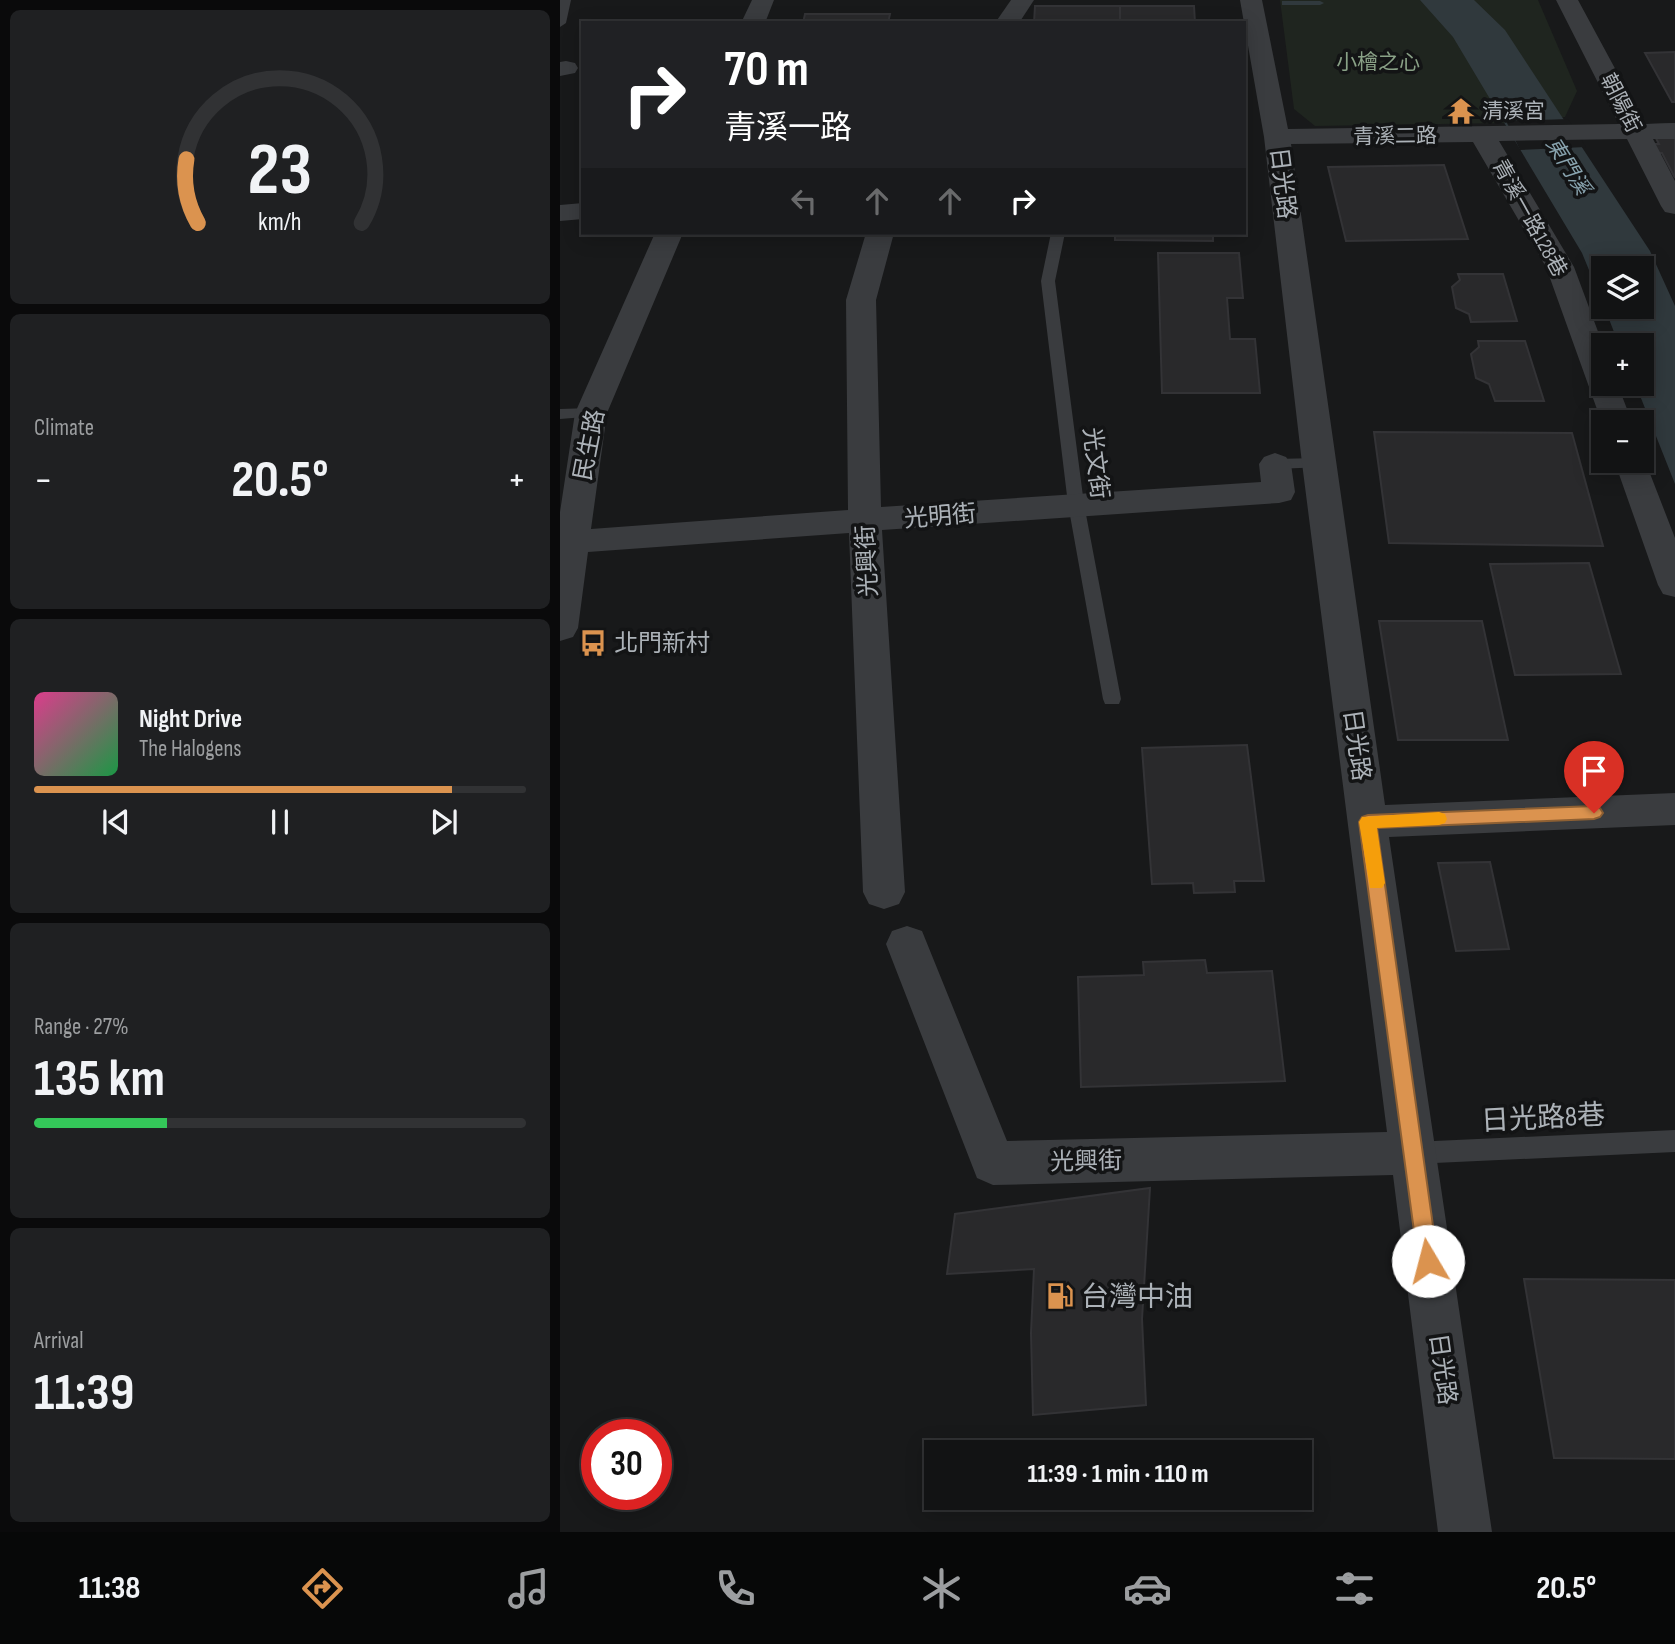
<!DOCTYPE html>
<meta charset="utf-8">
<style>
:root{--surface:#121314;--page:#1f2022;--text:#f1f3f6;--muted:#9c9ea0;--line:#313234;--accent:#db934f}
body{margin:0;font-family:"Sofia Sans Condensed","Noto Sans TC",sans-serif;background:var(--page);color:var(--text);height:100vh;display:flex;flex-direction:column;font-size:26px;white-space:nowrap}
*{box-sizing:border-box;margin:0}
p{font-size:23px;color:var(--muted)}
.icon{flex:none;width:38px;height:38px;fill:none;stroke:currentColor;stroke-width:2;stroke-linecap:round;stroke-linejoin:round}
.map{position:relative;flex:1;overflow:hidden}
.drawer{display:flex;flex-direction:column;gap:10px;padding:10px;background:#0a0a0b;width:560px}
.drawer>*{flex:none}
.top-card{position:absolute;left:21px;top:21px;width:665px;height:214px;border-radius:0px;box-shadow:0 4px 18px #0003,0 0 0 2px var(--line);background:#202124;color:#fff;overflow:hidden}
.buttons{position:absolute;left:1031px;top:256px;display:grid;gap:14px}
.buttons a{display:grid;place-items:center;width:63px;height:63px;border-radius:0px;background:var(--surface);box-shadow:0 4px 18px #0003,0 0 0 2px var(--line);font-size:35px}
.speed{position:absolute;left:21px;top:1419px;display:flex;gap:14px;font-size:35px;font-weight:700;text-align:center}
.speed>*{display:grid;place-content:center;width:91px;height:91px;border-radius:50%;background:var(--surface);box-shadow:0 4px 18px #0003,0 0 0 2px var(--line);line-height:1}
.speed .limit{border:10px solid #d22;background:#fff;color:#111}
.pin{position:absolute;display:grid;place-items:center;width:60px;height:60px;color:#fff;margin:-72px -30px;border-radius:50% 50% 50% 0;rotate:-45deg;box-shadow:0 0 7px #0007}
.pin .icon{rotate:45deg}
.me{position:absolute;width:77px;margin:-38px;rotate:352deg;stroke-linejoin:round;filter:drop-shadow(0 0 5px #0008)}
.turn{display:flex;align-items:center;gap:24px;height:147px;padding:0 28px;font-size:32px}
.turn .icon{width:91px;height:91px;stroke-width:2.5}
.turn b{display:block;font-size:49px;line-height:60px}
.lanes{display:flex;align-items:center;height:66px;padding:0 28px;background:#0003;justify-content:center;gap:35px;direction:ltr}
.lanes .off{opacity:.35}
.big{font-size:52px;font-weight:700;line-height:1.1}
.drawer .tile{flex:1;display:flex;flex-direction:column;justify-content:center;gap:10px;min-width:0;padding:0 24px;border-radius:10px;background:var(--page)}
.drawer .dial{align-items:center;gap:0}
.dial svg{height:182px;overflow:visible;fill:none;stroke:var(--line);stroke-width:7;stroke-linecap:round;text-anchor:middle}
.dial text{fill:var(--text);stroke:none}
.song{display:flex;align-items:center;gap:21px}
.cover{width:84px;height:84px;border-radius:10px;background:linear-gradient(135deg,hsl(330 70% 55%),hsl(140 70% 35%))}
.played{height:7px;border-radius:4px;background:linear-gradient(90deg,var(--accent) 85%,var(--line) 85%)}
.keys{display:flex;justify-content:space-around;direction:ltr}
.heat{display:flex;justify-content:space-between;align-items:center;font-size:38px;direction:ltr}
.charge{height:10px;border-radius:5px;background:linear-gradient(90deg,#34c759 27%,var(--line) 0)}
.trip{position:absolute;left:364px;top:1440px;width:388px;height:70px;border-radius:0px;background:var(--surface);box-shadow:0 4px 18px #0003,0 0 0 2px var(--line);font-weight:700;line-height:70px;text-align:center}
.dock{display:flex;height:112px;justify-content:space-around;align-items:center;background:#070808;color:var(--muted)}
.dock .icon{width:49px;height:49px}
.dock .on{color:var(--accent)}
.dock b{font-size:32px;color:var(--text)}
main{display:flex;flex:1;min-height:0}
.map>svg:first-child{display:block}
.green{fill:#1f251f}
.water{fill:#30393d}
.pier{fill:#18191a}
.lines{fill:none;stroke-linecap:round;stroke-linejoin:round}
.stream{fill:#30393d;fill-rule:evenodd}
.building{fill:#29292b;stroke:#333336;stroke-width:2}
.lane{fill:#3a3c3f;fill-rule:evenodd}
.street{fill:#3a3c3f;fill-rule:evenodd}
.route{fill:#db934f;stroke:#8e6033;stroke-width:2}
.slow{fill:#f59e0b}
.labels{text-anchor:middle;stroke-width:7;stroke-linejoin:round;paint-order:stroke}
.far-park-label{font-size:21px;fill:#89a186;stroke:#131415}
.far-street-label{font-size:21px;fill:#acb2b8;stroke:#131415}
.far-poi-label{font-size:21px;fill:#acb2b8;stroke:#131415;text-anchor:start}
.far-water-label{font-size:21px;font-style:italic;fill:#88a3ae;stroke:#131415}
.street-label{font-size:24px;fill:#acb2b8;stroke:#131415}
.poi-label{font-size:24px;fill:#acb2b8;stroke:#131415;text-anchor:start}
.near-street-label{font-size:28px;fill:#acb2b8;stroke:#131415}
.near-poi-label{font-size:28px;fill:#acb2b8;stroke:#131415;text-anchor:start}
</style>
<main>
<section class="drawer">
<div class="tile dial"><svg viewBox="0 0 100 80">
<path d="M14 69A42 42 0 1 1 86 69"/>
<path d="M14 69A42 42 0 0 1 9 41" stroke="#db934f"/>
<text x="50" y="56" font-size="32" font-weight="700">23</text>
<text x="50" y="72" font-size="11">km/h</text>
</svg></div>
<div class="tile"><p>Climate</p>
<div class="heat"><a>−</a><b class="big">20.5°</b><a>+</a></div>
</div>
<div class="tile">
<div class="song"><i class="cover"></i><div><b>Night Drive</b><p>The Halogens</p></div></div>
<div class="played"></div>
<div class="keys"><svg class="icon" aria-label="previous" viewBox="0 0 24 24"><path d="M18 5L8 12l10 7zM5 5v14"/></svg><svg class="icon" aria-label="pause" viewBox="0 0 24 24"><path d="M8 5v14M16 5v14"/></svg><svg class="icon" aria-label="next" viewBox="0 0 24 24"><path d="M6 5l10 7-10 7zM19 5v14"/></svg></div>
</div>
<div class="tile"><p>Range · 27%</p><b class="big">135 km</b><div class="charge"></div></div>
<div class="tile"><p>Arrival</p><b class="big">11:39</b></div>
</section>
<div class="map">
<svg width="1115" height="1532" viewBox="0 0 1115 1532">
<rect width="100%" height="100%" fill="#18191a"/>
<polygon class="green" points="720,0 978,0 1017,91 1005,117 943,123 755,126 734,109"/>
<polygon class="water" points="860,0 914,0 945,30 1090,251 1115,306 1115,484 1075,383 1082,383 1082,345 1059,345 1044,306 1082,306 1082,268 1043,268 1043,304 1022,253 893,37"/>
<polygon class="pier" points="1008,119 1026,147 960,150 946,121"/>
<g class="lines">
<polygon class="stream" points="722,1 760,1 764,3 760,5 722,5"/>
</g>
<g class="building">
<polygon points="475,6 560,6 560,23 474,23"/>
<polygon points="560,6 634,6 635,23 560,23"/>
<polygon points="245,14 330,14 328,23 243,23"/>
<polygon points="1115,52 1115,102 1112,102 1085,53"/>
<polygon points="1115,124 1115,178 1102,153 1095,153 1091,144 1099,144 1089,125"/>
<polygon points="884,165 908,239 786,241 768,167"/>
<polygon points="555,233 653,233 653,241 555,240"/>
<polygon points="598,253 679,253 683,298 667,298 670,339 695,339 700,393 602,393"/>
<polygon points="898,274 943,274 957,321 911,322 909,314 896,308 892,287 900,280"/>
<polygon points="918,341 965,341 984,401 935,401 929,384 916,378 911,354 919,347"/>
<polygon points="814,432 1012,433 1043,546 829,543"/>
<polygon points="1029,563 1061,674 955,675 930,564"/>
<polygon points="819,621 922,621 948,740 838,740"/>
<polygon points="687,745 704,881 674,881 675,892 634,893 633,883 592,884 582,748"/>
<polygon points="930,862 949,949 896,951 878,863"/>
<polygon points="645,960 647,973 712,971 725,1081 521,1087 518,977 584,975 583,962"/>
<polygon points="590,1188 582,1319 586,1405 473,1415 471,1333 474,1269 387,1274 395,1214"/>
<polygon points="964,1279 1115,1280 1115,1459 994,1458"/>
</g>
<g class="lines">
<g class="lane">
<polygon points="0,0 11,0 6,23 0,27"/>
<polygon points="491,233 505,233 495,281 524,504 561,699 559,704 545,704 543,699 508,504 481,281"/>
<polygon points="31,408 37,410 39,413 37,416 0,419 0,409"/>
<polygon points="758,458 764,459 766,463 764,467 715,469 707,464 715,459"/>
<polygon points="1115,1130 1115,1152 853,1164 845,1161 841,1153 845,1145 853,1142"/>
</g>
<g class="street">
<polygon points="192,0 214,0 205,23 181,23"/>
<polygon points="451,0 474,0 459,23 435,23"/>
<polygon points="680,0 702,0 728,129 1059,124 996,0 1018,0 1085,124 1115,123 1115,139 1093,139 1115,181 1115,214 1105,212 1101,206 1067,139 939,141 1014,267 1043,345 1043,383 1057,383 1072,422 1043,422 1043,426 986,267 913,142 731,144 825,805 1115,793 1115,825 829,837 932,1532 878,1532 833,1175 433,1185 417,1178 326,944 332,931 347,926 362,931 447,1141 827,1132 742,463 704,137"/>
<polygon points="6,61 15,63 18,68 15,73 0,76 0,62"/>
<polygon points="23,203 23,219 0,221 0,205"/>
<polygon points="95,233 123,233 47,413 31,529 288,510 286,300 306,233 334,233 316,300 321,507 701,482 699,464 704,457 715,453 726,457 731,464 735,492 731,500 719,503 322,530 345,892 339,904 324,909 309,904 303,892 289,533 28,552 18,628 13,637 0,641 0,512 15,413"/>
<polygon points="1082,453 1115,538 1115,597 1103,594 1098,585 1054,460 1082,460"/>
</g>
</g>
<polygon class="route" points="1034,806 1040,808 1043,813 1040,817 1034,819 817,828 878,1261 875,1268 868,1271 861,1268 858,1261 799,822 802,817 808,815"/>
<polygon class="slow" points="879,812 885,814 887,819 885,823 879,825 817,828 825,883 822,888 810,888 799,822 802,817"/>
<defs>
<symbol id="temple-bare" viewBox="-9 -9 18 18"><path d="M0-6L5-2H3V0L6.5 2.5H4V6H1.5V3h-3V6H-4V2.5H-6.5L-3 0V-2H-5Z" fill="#db934f" stroke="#131415" stroke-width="2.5" paint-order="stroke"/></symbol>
<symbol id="bus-bare" viewBox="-9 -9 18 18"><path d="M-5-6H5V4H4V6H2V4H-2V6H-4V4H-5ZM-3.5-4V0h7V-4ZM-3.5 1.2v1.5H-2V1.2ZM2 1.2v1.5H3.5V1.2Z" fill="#db934f" stroke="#131415" stroke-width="2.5" paint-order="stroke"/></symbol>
<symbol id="fuel-bare" viewBox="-9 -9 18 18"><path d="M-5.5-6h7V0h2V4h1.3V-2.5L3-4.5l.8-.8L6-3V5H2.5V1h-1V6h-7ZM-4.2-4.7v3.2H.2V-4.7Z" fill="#db934f" stroke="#131415" stroke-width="2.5" paint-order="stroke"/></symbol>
</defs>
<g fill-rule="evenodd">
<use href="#temple-bare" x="882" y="92" width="38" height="38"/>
<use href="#bus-bare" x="14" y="624" width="38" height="38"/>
<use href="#fuel-bare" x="481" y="1277" width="38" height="38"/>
</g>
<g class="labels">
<g class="far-park-label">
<text x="818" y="69">小檜之心</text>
</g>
<g class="far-street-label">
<text transform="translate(1061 103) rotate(63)" y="7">朝陽街</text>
<text transform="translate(835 136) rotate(-1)" y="7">青溪二路</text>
<text transform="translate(970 218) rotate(61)" y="7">青溪一路128巷</text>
</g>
<g class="far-poi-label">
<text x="922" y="118">清溪宮</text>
</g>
<g class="far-water-label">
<text transform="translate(1008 166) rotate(58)" y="7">東門溪</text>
</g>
<g class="street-label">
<text transform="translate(723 183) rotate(83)" y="8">日光路</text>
<text transform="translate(29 445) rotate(-79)" y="8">民生路</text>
<text transform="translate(536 463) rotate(83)" y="8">光文街</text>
<text transform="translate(380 516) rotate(-5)" y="8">光明街</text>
<text transform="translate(307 561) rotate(-93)" y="8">光興街</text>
<text transform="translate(797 745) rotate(82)" y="8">日光路</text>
<text transform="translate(526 1161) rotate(-1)" y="8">光興街</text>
<text transform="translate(883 1369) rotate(82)" y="8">日光路</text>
</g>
<g class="poi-label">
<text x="54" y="651">北門新村</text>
</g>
<g class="near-street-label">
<text transform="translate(983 1117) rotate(-3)" y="10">日光路8巷</text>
</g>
<g class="near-poi-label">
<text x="521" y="1306">台灣中油</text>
</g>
</g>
</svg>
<div class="buttons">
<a><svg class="icon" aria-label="layers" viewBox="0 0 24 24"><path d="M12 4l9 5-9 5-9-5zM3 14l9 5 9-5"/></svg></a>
<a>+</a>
<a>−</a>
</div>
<div class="speed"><div class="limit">30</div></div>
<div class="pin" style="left:1034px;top:813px;background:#d93025"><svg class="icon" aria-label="arrive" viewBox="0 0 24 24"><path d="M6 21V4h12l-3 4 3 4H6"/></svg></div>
<svg class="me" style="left:868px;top:1261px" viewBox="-20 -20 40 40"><circle r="19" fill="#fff"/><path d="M0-13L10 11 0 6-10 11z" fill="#db934f"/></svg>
<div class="trip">11:39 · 1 min · 110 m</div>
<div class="top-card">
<div class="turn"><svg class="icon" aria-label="right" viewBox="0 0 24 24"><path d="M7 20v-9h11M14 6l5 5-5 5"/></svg><div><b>70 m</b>青溪一路</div></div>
<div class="lanes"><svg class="icon off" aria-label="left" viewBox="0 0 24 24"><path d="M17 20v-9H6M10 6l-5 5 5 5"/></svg><svg class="icon off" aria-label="ahead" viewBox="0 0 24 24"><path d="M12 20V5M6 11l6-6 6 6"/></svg><svg class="icon off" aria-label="ahead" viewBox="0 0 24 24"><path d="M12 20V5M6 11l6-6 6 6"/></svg><svg class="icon" aria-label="right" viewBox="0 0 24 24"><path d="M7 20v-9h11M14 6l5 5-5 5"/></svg></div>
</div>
</div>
</main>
<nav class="dock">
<b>11:38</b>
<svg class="icon on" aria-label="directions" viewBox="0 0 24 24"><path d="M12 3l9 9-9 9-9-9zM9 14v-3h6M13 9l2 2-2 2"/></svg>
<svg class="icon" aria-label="music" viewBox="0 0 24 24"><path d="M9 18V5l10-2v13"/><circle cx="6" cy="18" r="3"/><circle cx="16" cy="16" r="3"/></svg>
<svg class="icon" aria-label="phone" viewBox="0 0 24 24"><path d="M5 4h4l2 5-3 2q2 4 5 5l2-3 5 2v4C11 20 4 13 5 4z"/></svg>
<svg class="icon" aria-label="climate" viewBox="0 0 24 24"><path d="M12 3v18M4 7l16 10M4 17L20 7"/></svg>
<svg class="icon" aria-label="car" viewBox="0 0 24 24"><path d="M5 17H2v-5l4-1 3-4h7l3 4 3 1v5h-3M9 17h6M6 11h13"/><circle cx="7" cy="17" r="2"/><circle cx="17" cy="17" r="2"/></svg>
<svg class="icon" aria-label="filters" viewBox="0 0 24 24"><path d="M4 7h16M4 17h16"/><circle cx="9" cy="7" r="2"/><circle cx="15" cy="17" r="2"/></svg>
<b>20.5°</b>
</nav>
